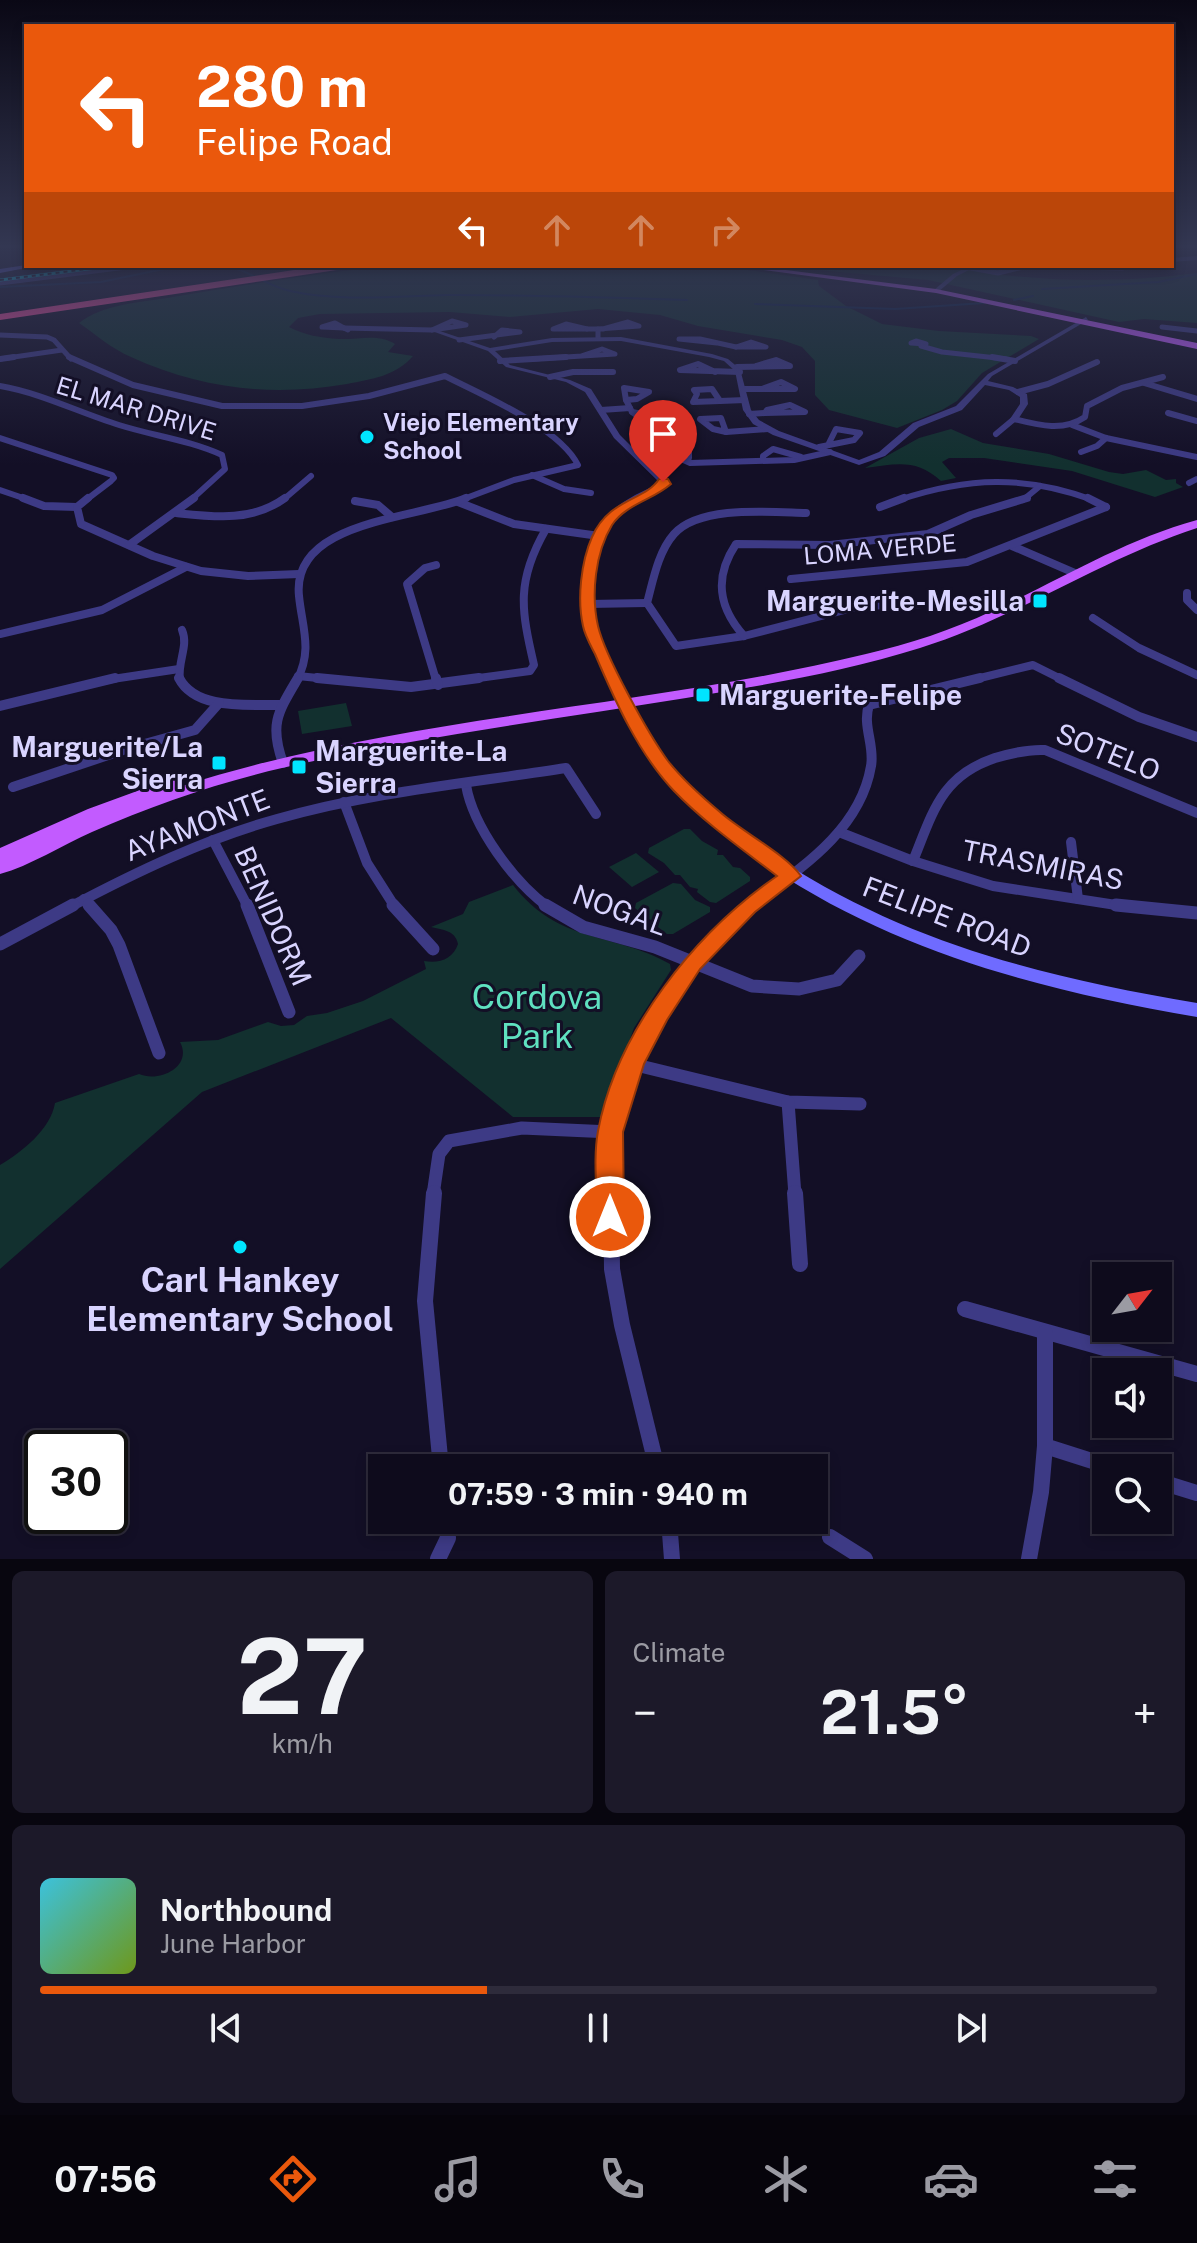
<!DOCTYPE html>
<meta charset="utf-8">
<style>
:root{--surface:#0e0b1c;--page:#1c1929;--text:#f1f3f6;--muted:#9b9ba3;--line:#2e2b3b;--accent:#ea580c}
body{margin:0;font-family:"Public Sans",sans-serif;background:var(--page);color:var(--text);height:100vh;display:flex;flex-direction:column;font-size:30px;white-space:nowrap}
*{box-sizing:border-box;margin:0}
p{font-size:26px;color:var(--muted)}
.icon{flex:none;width:44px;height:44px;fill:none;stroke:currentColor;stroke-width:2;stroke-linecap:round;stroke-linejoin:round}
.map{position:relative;height:1559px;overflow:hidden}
.sheet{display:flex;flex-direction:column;gap:12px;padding:12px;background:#08060f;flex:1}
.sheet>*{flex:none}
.hud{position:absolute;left:24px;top:24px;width:1150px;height:244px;border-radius:0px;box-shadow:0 4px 12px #0003,0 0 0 2px var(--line);background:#ea580c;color:#fff;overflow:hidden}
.needle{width:52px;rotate:59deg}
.controls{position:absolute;left:1092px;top:1262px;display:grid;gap:16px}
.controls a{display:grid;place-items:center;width:80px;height:80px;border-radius:0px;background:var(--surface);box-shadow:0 4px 12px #0003,0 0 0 2px var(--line);font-size:40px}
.speed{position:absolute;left:24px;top:1430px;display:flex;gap:16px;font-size:40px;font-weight:700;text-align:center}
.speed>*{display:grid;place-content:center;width:104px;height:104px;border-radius:50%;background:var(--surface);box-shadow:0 4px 12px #0003,0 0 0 2px var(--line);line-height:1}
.speed .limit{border:4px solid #111;border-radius:12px;background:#fff;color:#111}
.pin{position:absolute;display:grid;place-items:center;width:68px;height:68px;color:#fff;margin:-82px -34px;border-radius:50% 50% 50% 0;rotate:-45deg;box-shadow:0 0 8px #0007}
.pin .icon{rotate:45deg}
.me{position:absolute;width:88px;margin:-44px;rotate:0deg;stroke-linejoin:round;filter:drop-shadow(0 0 6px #0008)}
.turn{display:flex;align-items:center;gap:28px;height:168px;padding:0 40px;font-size:36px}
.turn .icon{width:104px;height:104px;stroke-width:2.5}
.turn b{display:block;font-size:56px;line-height:68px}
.lanes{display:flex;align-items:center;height:76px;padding:0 40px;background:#0003;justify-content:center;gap:40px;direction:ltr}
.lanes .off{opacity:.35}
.big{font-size:60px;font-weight:700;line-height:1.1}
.sheet .tile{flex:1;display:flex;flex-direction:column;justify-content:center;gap:12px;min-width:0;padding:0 28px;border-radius:12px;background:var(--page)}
.sheet .dial{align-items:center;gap:0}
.dial b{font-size:104px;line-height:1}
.song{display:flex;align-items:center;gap:24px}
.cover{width:96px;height:96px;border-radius:12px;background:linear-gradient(135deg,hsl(190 70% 55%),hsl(80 70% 35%))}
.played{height:8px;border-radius:4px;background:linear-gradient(90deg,var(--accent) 40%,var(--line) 40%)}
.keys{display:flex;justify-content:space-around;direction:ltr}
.heat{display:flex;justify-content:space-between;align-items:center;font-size:44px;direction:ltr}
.sheet .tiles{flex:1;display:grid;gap:12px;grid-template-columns:1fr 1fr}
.tile:last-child{grid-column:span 2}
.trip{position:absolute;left:368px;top:1454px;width:460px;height:80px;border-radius:0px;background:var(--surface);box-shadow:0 4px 12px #0003,0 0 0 2px var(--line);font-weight:700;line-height:80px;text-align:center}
.dock{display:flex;height:128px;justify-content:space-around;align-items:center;background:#06040b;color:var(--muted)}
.dock .icon{width:56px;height:56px}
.dock .selected{color:var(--accent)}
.dock b{font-size:36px;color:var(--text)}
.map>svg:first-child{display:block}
.green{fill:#12302f}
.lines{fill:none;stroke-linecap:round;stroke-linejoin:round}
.stream{stroke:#0c2248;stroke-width:2}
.minor-far5{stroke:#3d3a85;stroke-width:5}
.minor-far4{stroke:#3d3a85;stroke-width:6}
.minor-far3{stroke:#3d3a85;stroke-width:8}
.minor-far2{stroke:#3d3a85;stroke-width:10}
.minor-far1{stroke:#3d3a85;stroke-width:13}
.minor{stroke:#3d3a85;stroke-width:16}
.tertiary{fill:#3d3a85;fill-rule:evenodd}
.secondary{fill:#6f6bff;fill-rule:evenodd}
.primary{fill:#c25bff;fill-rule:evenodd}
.motorway{fill:#ff4fa3;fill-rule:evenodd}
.rail-casing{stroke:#00e5ff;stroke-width:3}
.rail{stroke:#130f26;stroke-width:2;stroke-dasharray:4;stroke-linecap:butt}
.route{fill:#ea580c;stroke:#983908;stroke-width:2}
.poi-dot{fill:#00e5ff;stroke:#130f26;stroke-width:3}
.labels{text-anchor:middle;stroke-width:6;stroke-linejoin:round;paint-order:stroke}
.far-street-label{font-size:24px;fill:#d9d4ff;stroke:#130f26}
.far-poi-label{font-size:24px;font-weight:bold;fill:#d9d4ff;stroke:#130f26;text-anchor:start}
.poi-label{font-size:28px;font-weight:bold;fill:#d9d4ff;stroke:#130f26;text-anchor:end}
.street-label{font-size:28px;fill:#d9d4ff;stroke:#130f26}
.near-park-label{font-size:34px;fill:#5fe0c0;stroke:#130f26}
.near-poi-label{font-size:34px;font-weight:bold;fill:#d9d4ff;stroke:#130f26}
</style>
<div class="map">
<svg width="1197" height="1559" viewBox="0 0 1197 1559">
<rect width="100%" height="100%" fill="#130f26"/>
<g class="green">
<path d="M381,266h338l99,14 1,6 27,20 36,18 57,7 92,5 8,3 -57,34 -25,28 -15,9 -45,18 -68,-18 -14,-15v-34l-13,-14 -20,-7 -84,-14 -38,-11 -62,-6 -88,8 -60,-5 -130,2 -22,4 -9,9c15,8 32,11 50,12 19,1 39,-6 56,5l-7,8 25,4c-17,20 -41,23 -66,28 -75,13 -146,5 -216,-27 -19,-8 -36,-23 -52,-34 23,-19 64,-21 94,-26 69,-12 139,-22 208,-31z"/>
<path d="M773,266h191l-5,2c76,15 162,15 238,5v50l-53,-4 -25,3 -191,-42z"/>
<path d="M951,429l32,14 66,11 60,18 14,2 23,-4 20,10 10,-1v4l7,4 -28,10 -83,-26 -88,-13h-35l-7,4 14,16 -15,3c-25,-23 -45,-17 -76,-13l54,-30z"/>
<polygon points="346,703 352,726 302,734 298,711"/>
<polygon points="684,829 690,829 702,841 718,850 717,855 723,855 733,867 740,868 750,877 750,881 716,903 710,902 697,892 698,889 690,887 680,875 675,875 664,863 648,853 649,848"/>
<polygon points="636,853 659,872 632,887 609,867"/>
<polygon points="673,883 681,884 695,900 710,907 710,912 673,934 667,934 658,927 659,922 648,919 635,908 636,903"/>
<path d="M513,885c47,60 98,46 157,79l1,6 -37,58 -32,89h-89l-122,-99 -189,74 -202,177v-104c22,-13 51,-36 55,-62l84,-29c21,9 54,-8 41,-32l38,-2 50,-18 13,4 13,-1 13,-9 20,-3 36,-12 63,-32 -2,-8c15,3 29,-2 34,-17 -3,-14 -15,-14 -27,-17l32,-13 6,-12z"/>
</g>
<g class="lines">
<g class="stream">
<path d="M228,266c22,5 39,20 62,25 50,11 107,5 158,4 80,0 159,2 239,5"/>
<polyline points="243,268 259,266"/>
<polyline points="0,287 101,282 178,266"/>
<polyline points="1042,289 1158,282 1197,274"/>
<polyline points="1014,300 1033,296"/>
<polyline points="755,304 895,309 984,303"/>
</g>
<g class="minor-far5">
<polyline points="960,266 998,273 1027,266 1123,268"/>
<polyline points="0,283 134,266"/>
<polygon points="452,321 466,325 432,330"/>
<polygon points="335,323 344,328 322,327"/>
<polygon points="566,324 587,329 553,329"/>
<polyline points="1162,327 1197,331"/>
<polyline points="344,328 432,330"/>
<polyline points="344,328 348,330"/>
<polyline points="587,329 598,329 598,338"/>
<polyline points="598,329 639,326 628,322 603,329"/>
<polyline points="0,335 47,337 54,340 71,359"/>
<polyline points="459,340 520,332 502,330 494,337"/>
<polygon points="916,341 926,344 911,343"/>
<polygon points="751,342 766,347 736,347"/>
<polyline points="717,343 679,339 700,339 736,347"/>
<polyline points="921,346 942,352 1006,359"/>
<polyline points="0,359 62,350"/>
<polyline points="533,359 615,354 602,349 581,356"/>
</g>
<g class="minor-far4">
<path d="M69,357l64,28 89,21h80l67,-10 76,-20c37,19 114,51 133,89l-64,15 -53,20"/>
<polyline points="992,357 1015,361"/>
<polyline points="0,359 14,357"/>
<polyline points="500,361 566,357"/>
<polyline points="737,367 790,366 776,360 756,366"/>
<polyline points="715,372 698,364 680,370 740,372"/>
<polyline points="550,377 573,372 613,372"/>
<polygon points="781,382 795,389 762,389"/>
<polyline points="1144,383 1197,399"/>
<path d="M0,386c41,7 80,27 119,39 35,11 70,15 103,30l3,14 -34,31"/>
<polygon points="624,388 649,392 637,399 626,400"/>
<polygon points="712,389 720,401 693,402 697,394 694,390"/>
<polyline points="743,389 762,389"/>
<polyline points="1018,392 1048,384 1097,362"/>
<polyline points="626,400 630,408"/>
<polyline points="720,401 745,400"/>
<polygon points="790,405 805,412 765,413 767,410"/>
<polyline points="601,410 630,408 632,412"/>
<polygon points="632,412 665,418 651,427"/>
<polyline points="1168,413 1197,421"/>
<polyline points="749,414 765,413"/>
<polygon points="721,418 726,432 713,429 700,419"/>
<polyline points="1072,425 1106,438 1197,457"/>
<polyline points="726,432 768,429"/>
<path d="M996,434l18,-15c24,6 49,13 71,-2l2,-11 35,-18 41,-11"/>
<polyline points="0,438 112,475 114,478 111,481 86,500"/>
<polyline points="819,447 854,440 860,433 836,429 829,443"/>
<polyline points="1081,452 1097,446 1106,438"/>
<path d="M683,460l6,-2v-12l-26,-1c7,9 17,14 27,18l104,-3 36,-8"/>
<polyline points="763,460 763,456 773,449 801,457"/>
<polyline points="532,475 564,489 591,493"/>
<polyline points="1189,483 1197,479"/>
<polyline points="0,490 29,500"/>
<polyline points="283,500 311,476"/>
<path d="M899,500c68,-23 126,-25 194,0"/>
<polyline points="1023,500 1040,486"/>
</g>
<g class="minor-far3">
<polyline points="23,498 44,506 77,507"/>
<polyline points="88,498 77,507 81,524 153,556 201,571 248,576 299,574"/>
<polyline points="1088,498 1106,507"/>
<polyline points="355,501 378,505 392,517"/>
<polyline points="458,502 514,524 599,536"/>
<polyline points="880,507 904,498"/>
<path d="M176,513c38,4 76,9 109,-15"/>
<path d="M806,513c-36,-1 -106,-8 -132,21 -16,18 -21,47 -27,69l29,43 68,-10 116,-30 62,-2"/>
<polyline points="129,545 194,498"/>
<polyline points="1012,546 1077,574"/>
<polyline points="436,565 425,568 407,584 436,680"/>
<polyline points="791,579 967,562 1106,507"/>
<polyline points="1187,593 1187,600 1197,610"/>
<polyline points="588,604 647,603"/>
<polyline points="1093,618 1139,648 1197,675"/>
<polyline points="0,634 102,610 186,567"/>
<path d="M744,636c-26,-29 -30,-59 -8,-92l94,1 98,-11 43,-19 56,-17"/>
<polyline points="298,676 337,680"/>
<polyline points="106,680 179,669"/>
<path d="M180,680c-3,-18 9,-34 2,-50"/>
<path d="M297,680c16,-30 5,-53 2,-84 -8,-76 118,-77 167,-98"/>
<path d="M464,680l66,-9 4,-6c-13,-56 -18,-84 12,-136"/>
<polyline points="972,680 1033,665 1063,680"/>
</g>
<g class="minor-far2">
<path d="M179,678c17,33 70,26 101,27"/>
<polyline points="317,678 411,687 479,678"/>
<polyline points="436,678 438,685"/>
<polyline points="1059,678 1139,717 1197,737"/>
<polyline points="0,706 115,678"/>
<path d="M283,763c-14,-39 -5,-51 15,-85"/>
<path d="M466,785c7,42 48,97 82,122"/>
<polyline points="13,787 123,750 195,730 219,703"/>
<polyline points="344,802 367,863 395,907"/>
<polyline points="839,832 913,861 993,886 1129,907"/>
<polyline points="213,840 248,907"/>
<polyline points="1071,842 1078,899"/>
<path d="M913,861c20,-49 28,-85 82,-103 17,-5 33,-9 50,-8l152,63"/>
<polyline points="84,899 91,907"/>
<path d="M70,907c66,-35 135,-68 207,-88 94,-27 193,-36 289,-51l30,46"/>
<path d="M748,907c50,-37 112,-75 123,-141 4,-20 -9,-41 -2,-61l111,-27"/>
</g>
<g class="minor-far1">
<polyline points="89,905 111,930 119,945 159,1053"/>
<polyline points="247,905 289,1012"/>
<polyline points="393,905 433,949"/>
<polyline points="545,905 583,927 655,947 752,986 799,989 837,980 859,956"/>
<polyline points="1116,905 1197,913"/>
<polyline points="0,944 73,905"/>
<polyline points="632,1064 788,1102 860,1104"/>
<polyline points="788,1102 795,1195"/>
<polyline points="433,1195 439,1154 449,1141 522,1128 611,1132"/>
<polyline points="611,1195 611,1132 632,1064 658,1015 692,963 751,905"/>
</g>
<g class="minor">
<polyline points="434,1193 425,1301 441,1468"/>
<polyline points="611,1193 612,1269 622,1325 657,1468"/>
<polyline points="795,1193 800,1264"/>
<polyline points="965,1309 1197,1374"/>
<polyline points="1045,1446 1114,1468"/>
<polyline points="1158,1481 1197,1493"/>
<polyline points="669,1520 672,1559"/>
<polyline points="830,1537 865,1559"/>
<polyline points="438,1559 448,1538 446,1520"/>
<polyline points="1029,1559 1041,1492 1045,1446 1045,1333"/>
</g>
<g class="tertiary">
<polygon points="1197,256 1197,260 1172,262 1172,258"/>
<polygon points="970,266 977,266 957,276 938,292 934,292 934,290 953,274"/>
<path d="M1086,317l2,3 -96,56 -4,5 25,6 14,7 1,10 -11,17 -7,-2 10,-15v-7l-11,-7 -24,-5 -23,25 -43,17 -34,29 -26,9 -86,-30 -20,-11 -10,-14 -8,-39 -11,-10 -15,-4 -88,-16 -69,1 -57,9 15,14 60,15 21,9 29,46 49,49c-16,12 -37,17 -52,32 -49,47 -17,129 9,179l-5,3c-12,-6 -18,-29 -24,-42 -18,-45 -25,-108 15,-145 13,-12 31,-20 48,-28l-46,-45 -29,-46 -19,-10 -60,-15 -18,-16 -59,-21 5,-1 56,19 62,-10 69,-1 91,17 16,5 12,10 11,41 8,10 20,11 80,29 20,-8 34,-29 43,-17 32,-32z"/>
</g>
<g class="secondary">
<polygon points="26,265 36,266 0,273 0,269"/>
<path d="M621,691l6,4c16,28 31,57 52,82 29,33 66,60 103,84 128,83 266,117 415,142v14c-151,-26 -297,-63 -426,-149 -37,-25 -74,-52 -102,-86 -22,-26 -38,-57 -54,-87z"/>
</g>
<g class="primary">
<polygon points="733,266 755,266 936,289 1197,343 1197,349 936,293"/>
<path d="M1197,520v8c-96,31 -180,90 -277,120 -76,24 -156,37 -234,50 -135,22 -270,39 -404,70 -65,15 -129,37 -190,64 -30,13 -62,34 -92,42v-26l88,-39 82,-30h12l2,4 -2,3c222,-71 458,-77 684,-132 43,-10 86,-24 126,-43 68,-31 132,-71 205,-91z"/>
</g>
<g class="motorway">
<polygon points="321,266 364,266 0,320 0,314"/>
<polygon points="752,266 763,266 764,267 760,269"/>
</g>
<defs>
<polyline id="rail" points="0,280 112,266"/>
</defs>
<use href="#rail" class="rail-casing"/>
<use href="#rail" class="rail"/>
</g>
<linearGradient id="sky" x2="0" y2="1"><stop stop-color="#0a0815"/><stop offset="0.53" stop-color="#333752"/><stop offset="1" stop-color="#333752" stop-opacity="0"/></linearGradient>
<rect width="1197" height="465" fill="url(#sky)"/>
<path class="route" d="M659,479h9l3,5c-18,16 -45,20 -59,41 -17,28 -21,70 -14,101 7,30 51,109 70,135 15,19 33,35 52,51 21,19 67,43 81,64l-46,36 -55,57 -33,51 -23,44 -21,68 1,85 -4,8 -10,4 -9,-4 -4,-8c0,-28 -4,-59 1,-86 19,-101 97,-198 179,-255 -35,-27 -72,-53 -103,-85 -36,-38 -59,-90 -79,-137 -4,-8 -10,-18 -12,-28 -6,-27 -2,-64 9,-89 17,-39 53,-36 67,-58z"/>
<g class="poi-dot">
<circle cx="367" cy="437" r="8"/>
<rect x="1032" y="593" width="16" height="16" rx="4"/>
<rect x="695" y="687" width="16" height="16" rx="4"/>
<rect x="211" y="755" width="16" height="16" rx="4"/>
<rect x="291" y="759" width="16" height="16" rx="4"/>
<circle cx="240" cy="1247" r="8"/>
</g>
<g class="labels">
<g class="far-street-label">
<text transform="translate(136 409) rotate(17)" y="8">EL MAR DRIVE</text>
<text transform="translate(880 550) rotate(-5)" y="8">LOMA VERDE</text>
</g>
<g class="far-poi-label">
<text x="383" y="431">Viejo Elementary<tspan x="383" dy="28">School</tspan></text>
</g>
<g class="poi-label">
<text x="1024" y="611">Marguerite-Mesilla</text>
<text x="719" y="705" text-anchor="start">Marguerite-Felipe</text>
<text x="203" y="757">Marguerite/La<tspan x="203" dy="32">Sierra</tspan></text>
<text x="315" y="761" text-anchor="start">Marguerite-La<tspan x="315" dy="32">Sierra</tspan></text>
</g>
<g class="street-label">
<text transform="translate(1108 752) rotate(22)" y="10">SOTELO</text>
<text transform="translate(197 825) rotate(-21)" y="10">AYAMONTE</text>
<text transform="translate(1043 865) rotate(11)" y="10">TRASMIRAS</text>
<text transform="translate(620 910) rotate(20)" y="10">NOGAL</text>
<text transform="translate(273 916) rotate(66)" y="10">BENIDORM</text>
<text transform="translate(947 917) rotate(21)" y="10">FELIPE ROAD</text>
</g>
<g class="near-park-label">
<text x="537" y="1009">Cordova<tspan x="537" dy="39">Park</tspan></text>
</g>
<g class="near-poi-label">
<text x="240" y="1292">Carl Hankey<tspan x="240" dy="39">Elementary School</tspan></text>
</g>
</g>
</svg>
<div class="controls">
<a><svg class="needle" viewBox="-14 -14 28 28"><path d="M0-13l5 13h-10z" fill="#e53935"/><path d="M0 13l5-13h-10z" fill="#9b9ba3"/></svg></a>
<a><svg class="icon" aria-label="sound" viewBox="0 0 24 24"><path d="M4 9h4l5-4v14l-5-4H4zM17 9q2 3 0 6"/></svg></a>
<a><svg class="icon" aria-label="search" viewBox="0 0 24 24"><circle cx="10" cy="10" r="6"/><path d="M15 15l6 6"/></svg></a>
</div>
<div class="speed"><div class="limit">30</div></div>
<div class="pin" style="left:663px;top:482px;background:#d93025"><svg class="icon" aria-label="arrive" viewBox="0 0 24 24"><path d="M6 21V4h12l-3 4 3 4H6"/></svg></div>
<svg class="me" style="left:610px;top:1217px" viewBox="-20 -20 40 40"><circle r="17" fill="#ea580c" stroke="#fff" stroke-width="3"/><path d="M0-11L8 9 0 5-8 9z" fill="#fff"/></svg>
<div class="trip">07:59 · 3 min · 940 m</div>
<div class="hud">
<div class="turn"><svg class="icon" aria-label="left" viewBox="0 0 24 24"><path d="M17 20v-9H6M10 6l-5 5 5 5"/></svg><div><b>280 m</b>Felipe Road</div></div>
<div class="lanes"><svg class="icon" aria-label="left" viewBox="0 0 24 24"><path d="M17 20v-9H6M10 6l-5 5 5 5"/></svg><svg class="icon off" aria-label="ahead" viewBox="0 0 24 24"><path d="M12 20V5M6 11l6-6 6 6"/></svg><svg class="icon off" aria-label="ahead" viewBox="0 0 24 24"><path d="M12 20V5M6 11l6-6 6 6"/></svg><svg class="icon off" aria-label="right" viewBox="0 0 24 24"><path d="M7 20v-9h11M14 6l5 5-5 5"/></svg></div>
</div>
</div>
<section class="sheet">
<div class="tiles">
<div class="tile dial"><b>27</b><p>km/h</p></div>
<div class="tile"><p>Climate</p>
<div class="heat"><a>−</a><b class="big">21.5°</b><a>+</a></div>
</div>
<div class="tile">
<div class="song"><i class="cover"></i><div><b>Northbound</b><p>June Harbor</p></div></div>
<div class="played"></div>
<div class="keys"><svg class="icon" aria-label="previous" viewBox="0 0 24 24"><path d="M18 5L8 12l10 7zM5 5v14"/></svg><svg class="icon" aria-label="pause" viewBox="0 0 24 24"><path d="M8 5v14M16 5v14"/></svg><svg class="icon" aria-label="next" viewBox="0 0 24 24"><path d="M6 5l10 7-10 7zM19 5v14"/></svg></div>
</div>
</div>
</section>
<nav class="dock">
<b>07:56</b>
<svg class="icon selected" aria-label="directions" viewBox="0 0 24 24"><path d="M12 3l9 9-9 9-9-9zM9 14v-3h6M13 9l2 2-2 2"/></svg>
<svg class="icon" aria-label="music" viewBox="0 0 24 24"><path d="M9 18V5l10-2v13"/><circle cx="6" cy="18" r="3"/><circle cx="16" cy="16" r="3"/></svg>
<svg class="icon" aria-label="phone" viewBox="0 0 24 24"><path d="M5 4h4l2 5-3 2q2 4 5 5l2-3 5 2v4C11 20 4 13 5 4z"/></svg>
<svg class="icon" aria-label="climate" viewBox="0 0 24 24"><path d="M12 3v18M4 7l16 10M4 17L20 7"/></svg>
<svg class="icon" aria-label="car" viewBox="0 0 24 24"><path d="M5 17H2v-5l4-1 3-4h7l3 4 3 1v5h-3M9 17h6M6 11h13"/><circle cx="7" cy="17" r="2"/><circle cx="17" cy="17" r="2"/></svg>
<svg class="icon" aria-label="filters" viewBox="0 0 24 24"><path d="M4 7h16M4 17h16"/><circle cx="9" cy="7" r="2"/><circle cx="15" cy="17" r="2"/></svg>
</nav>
